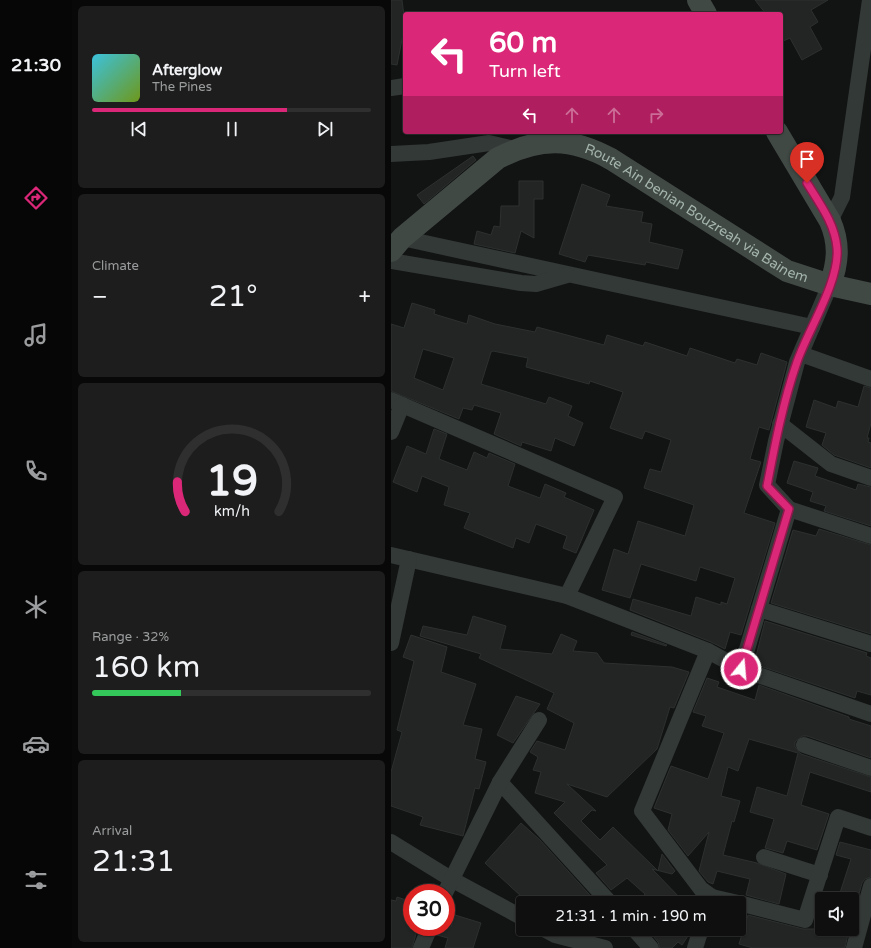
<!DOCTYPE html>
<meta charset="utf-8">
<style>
:root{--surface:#0e0f0e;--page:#1c1d1c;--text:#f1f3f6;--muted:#9b9c9e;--line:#2e2f2e;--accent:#db2777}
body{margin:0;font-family:"Varela Round",sans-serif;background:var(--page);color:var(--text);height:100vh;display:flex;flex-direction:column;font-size:15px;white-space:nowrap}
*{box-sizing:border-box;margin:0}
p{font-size:13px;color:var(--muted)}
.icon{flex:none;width:22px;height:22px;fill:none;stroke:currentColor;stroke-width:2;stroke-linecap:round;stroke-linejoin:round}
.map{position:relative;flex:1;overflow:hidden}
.sheet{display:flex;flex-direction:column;gap:6px;padding:6px;background:#080808;width:319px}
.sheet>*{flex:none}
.top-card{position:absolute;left:12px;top:12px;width:380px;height:122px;border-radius:4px;box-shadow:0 1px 3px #0004,0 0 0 1px var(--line);background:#db2777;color:#fff;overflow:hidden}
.tools{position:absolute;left:424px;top:892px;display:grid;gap:8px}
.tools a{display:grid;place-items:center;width:44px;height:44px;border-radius:4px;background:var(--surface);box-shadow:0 1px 3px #0004,0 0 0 1px var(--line);font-size:20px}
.speed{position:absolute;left:12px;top:884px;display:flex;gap:8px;font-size:20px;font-weight:700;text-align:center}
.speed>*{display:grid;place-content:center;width:52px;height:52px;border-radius:50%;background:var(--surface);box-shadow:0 1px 3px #0004,0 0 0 1px var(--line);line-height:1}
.speed .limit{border:6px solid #d22;background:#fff;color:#111}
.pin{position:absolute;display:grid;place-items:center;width:34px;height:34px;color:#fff;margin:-41px -17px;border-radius:50% 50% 50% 0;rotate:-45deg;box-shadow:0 0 4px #0007}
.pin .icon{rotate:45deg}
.me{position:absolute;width:44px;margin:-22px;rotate:17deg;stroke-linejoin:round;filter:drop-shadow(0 0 3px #0008)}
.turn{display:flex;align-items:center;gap:14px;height:84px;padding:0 20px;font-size:18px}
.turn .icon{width:52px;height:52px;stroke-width:2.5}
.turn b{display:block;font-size:28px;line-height:34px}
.lanes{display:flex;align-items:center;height:38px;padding:0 20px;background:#0003;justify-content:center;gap:20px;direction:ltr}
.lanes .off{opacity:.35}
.big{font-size:30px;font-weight:600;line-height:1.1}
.sheet .card{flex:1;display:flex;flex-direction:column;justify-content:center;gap:6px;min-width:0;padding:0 14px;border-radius:6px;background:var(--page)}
.sheet .dial{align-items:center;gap:0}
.dial svg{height:104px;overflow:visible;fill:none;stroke:var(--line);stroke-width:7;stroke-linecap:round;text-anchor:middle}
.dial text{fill:var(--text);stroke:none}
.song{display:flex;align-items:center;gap:12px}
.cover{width:48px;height:48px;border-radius:6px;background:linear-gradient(135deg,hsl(190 70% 55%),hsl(80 70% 35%))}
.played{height:4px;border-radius:2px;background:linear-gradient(90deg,var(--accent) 70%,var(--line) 70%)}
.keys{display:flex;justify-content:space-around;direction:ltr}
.heat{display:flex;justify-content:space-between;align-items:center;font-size:22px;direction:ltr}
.charge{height:6px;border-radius:3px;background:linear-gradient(90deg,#34c759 32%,var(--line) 0)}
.trip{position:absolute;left:125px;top:896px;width:230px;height:40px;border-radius:4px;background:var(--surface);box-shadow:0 1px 3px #0004,0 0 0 1px var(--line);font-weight:600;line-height:40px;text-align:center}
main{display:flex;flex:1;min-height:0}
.tab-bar{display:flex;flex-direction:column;width:72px;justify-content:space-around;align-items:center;background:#060606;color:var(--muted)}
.tab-bar .icon{width:28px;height:28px}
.tab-bar .selected{color:var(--accent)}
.tab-bar b{font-size:18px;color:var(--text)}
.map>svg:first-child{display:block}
.building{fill:#222524;stroke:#2c302f;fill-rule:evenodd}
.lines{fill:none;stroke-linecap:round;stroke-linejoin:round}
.street{stroke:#333937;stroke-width:16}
.secondary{stroke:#414945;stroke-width:22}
.route-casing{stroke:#8e194d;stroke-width:10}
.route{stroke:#db2777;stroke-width:7}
.labels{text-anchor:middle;stroke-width:4;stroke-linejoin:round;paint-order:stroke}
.street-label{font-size:14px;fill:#a3b4ac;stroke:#0d0f0e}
</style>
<main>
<nav class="tab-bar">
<b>21:30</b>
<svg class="icon selected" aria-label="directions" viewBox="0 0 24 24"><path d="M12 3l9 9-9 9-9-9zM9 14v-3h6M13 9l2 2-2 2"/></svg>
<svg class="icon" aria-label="music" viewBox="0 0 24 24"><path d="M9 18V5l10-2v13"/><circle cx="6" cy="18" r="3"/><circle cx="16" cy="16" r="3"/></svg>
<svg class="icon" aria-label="phone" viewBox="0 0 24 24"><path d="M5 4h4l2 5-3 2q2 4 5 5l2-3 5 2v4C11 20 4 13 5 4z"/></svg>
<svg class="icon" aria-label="climate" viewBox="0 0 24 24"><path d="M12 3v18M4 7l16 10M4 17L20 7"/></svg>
<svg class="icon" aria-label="car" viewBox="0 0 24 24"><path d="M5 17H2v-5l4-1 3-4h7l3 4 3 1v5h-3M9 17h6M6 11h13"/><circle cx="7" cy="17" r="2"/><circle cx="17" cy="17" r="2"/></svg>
<svg class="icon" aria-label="filters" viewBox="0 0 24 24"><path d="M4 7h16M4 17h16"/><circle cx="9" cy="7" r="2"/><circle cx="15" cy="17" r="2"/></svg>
</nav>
<section class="sheet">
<div class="card">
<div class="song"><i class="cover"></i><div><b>Afterglow</b><p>The Pines</p></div></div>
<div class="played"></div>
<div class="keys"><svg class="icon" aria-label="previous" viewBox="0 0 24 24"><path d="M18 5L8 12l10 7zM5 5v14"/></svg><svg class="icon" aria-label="pause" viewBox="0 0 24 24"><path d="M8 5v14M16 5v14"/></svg><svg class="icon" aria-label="next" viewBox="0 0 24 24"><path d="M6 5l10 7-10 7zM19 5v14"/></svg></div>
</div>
<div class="card"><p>Climate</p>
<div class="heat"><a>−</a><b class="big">21°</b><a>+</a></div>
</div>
<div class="card dial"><svg viewBox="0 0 100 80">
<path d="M14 69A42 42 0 1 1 86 69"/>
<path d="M14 69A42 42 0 0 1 8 46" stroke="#db2777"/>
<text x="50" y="56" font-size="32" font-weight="700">19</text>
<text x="50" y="72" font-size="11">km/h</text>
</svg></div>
<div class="card"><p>Range · 32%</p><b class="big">160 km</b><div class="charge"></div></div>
<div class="card"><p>Arrival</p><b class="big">21:31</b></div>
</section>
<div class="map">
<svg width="480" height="948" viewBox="0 0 480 948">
<rect width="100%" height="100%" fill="#121413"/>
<g class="building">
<polygon points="0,0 11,0 14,24 6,65 0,64"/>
<polygon points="364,0 437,0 420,10 427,22 419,27 431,49 411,60 399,38 390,42 390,14 375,14"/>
<polygon points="82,156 85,160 33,204 26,195"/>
<polygon points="128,181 152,181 152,199 143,199 143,238 130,231 124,253 83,244 86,231 100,235 103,226 109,227 110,206 128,206"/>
<polygon points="191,184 219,195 215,206 252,212 250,222 261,224 258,242 292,250 287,269 255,262 254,265 197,255 194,262 168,254"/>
<path d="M21,303l23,7 -1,4 33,10 2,-9 26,9 40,8 2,-5 67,18 3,-10 36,11 2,-4 42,14 3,-8 45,15 2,-4 20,6 4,-12 26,9 -18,68 -10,-3 -9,32 11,3 -17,51 31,10 -34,112 -11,-3 -5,17 -14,-7 -81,-32 3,-11 58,17 5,-19 25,8v-3l6,2 8,-26 -35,-11 -4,14 -55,-17 -11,34 -28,-8 12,-41 14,5 10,-33 47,15 9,-31 -50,-17 6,-19 11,3 10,-32 -26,-9 -3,8 -32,-11 13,-36 -33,-11 -1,3 -63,-17 2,-9 -35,-7 -2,1 -10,32 65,20 3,-7 23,9 -4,10 15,7 -9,23 -19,-8 -4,13 -29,-9 -1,4 -27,-12 7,-21 -27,-8 -2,5 -9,-2 -4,11 -68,-28v-67l13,4zM32,349l31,9 -11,32 -29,-12z"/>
<polygon points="473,386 480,388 480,423 476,438 478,438 477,442 480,443 480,468 443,455 431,445 435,433 415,427 423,400 445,408 447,401 467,407"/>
<polygon points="43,429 56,434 48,459 76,470 83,452 96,458 98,453 124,464 117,486 149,498 154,484 175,493 173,497 203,510 185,553 172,548 176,536 145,524 138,543 125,538 122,548 73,528 79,513 53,505 58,487 31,476 26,492 2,482 16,446 35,454"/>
<polygon points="403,461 427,468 424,476 465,490 467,484 480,487 480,526 433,511 435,506 419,501 422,492 396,483"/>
<polygon points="428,529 480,545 480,634 380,603 402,530 425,536"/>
<polygon points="82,616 115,626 109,649 161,654 170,634 186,641 182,651 206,653 213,663 281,667 298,672 283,708 279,707 266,749 216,797 176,784 205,811 201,810 190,821 209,840 222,827 267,871 271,854 284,871 281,874 261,869 292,901 290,903 247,903 254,894 236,878 220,890 205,873 216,865 163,813 174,802 144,793 150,772 142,770 147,757 139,752 146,741 174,750 183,723 156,709 163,693 88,658 90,654 29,636 32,626 76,635"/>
<polygon points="374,621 476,653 475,656 480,658 480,695 466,691 464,698 363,664"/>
<polygon points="241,632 276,645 275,646 240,635"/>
<polygon points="20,635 56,647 50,672 85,684 72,725 91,729 84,759 95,762 88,789 84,788 72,836 29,825 32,817 0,806 0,772 11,732 6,730 23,661 12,657"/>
<polygon points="316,678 328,682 326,687 364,700 368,685 458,717 458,719 480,726 480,758 416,736 411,736 404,742 404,747 410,754 480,777 480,792 419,772 410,805 438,814 426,850 396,841 392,853 374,848 383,819 359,812 366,787 396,796 407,753 358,739 347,771 337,767 330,796 349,801 343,822 341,821 332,855 366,863 395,874 388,904 355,895 359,879 326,871 322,884 317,882 308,871 318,832 297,856 277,830 281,814 263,808 280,766 317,779 333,733 311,726 315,716 302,712"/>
<polygon points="125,696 149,704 122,743 106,735"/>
<polygon points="130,823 149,840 206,903 132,903 132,905 127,901 131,897 94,863"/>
<polygon points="449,842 480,850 480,877 474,879 471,883 461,919 461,899 447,899 460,859 445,855"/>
<polygon points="6,897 21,902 21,927 27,927 21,948 0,948 0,900 5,901"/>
<polygon points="64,915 90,923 82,948 54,948 57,938 46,935 48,927 60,927"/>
<polygon points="357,915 412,929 458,929 454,948 362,948 348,944"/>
<polygon points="256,929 294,929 299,933 291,945 287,942 281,948 269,948 267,942"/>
</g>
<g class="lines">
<g class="street">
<polyline points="0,88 14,86"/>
<polyline points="0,154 38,152 98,143 124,149"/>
<polyline points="439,221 451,197 479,0"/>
<polyline points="11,238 421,327"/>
<polyline points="0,261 130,283 145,284 176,275"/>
<polyline points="410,354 480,379"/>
<polyline points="0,400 224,497 176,596"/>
<polyline points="389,424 440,464 480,478"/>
<polyline points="0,432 11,405"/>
<polyline points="398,509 480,536"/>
<polyline points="0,555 176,596 317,651 350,669 480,714"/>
<polyline points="368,609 480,644"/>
<polyline points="0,643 18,559"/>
<polyline points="317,651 251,811 310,889 321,897 319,903"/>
<polyline points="350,669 398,509 376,485 385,441 406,362 439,285"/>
<polyline points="413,745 480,768"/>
<polyline points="109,782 219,903"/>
<polyline points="0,842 60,879 132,918"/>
<polyline points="373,857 429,875"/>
<polyline points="54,893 109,782 148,720"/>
<polyline points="321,897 347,903"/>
<polyline points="348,903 414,920 447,817 480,828"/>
<polyline points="153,929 164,935 214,948"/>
<polyline points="243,929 260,948"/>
<polyline points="30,948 39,927"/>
<polyline points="304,948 310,929"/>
<polyline points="463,948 480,886"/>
</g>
<g class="secondary">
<polyline points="307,0 315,14"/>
<path d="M386,132l53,89c10,23 8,42 0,64"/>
<path id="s1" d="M0,251l11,-13 96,-80c42,-21 73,-21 113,1l176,112 43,14 41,9"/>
</g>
</g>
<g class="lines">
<defs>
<path id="route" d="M350,669l48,-160 -22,-23c8,-42 16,-84 30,-124 11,-32 43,-81 40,-114 -2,-24 -17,-44 -30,-65"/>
</defs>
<use href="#route" class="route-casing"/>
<use href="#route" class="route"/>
</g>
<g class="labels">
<g class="street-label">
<text dy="5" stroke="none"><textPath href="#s1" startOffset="362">Route Ain benian Bouzreah via Bainem</textPath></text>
</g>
</g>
</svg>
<div class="tools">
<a><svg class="icon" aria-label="sound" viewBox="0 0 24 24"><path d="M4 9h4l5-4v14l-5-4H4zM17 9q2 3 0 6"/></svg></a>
</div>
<div class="speed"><div class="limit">30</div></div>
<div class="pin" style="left:416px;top:183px;background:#d93025"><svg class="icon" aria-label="arrive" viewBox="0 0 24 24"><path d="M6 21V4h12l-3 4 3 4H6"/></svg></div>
<svg class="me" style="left:350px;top:669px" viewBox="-20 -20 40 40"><circle r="17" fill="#db2777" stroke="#fff" stroke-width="3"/><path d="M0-11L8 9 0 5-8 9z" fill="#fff"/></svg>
<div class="trip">21:31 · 1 min · 190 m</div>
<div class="top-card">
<div class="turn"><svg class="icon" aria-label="left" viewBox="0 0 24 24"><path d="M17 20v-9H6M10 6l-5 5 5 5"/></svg><div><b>60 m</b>Turn left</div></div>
<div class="lanes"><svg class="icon" aria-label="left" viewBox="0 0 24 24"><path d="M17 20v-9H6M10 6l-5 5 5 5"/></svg><svg class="icon off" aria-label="ahead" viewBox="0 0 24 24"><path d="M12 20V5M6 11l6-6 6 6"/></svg><svg class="icon off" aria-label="ahead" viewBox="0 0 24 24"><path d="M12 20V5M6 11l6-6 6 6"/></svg><svg class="icon off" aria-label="right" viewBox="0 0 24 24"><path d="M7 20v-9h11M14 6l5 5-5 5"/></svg></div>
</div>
</div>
</main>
